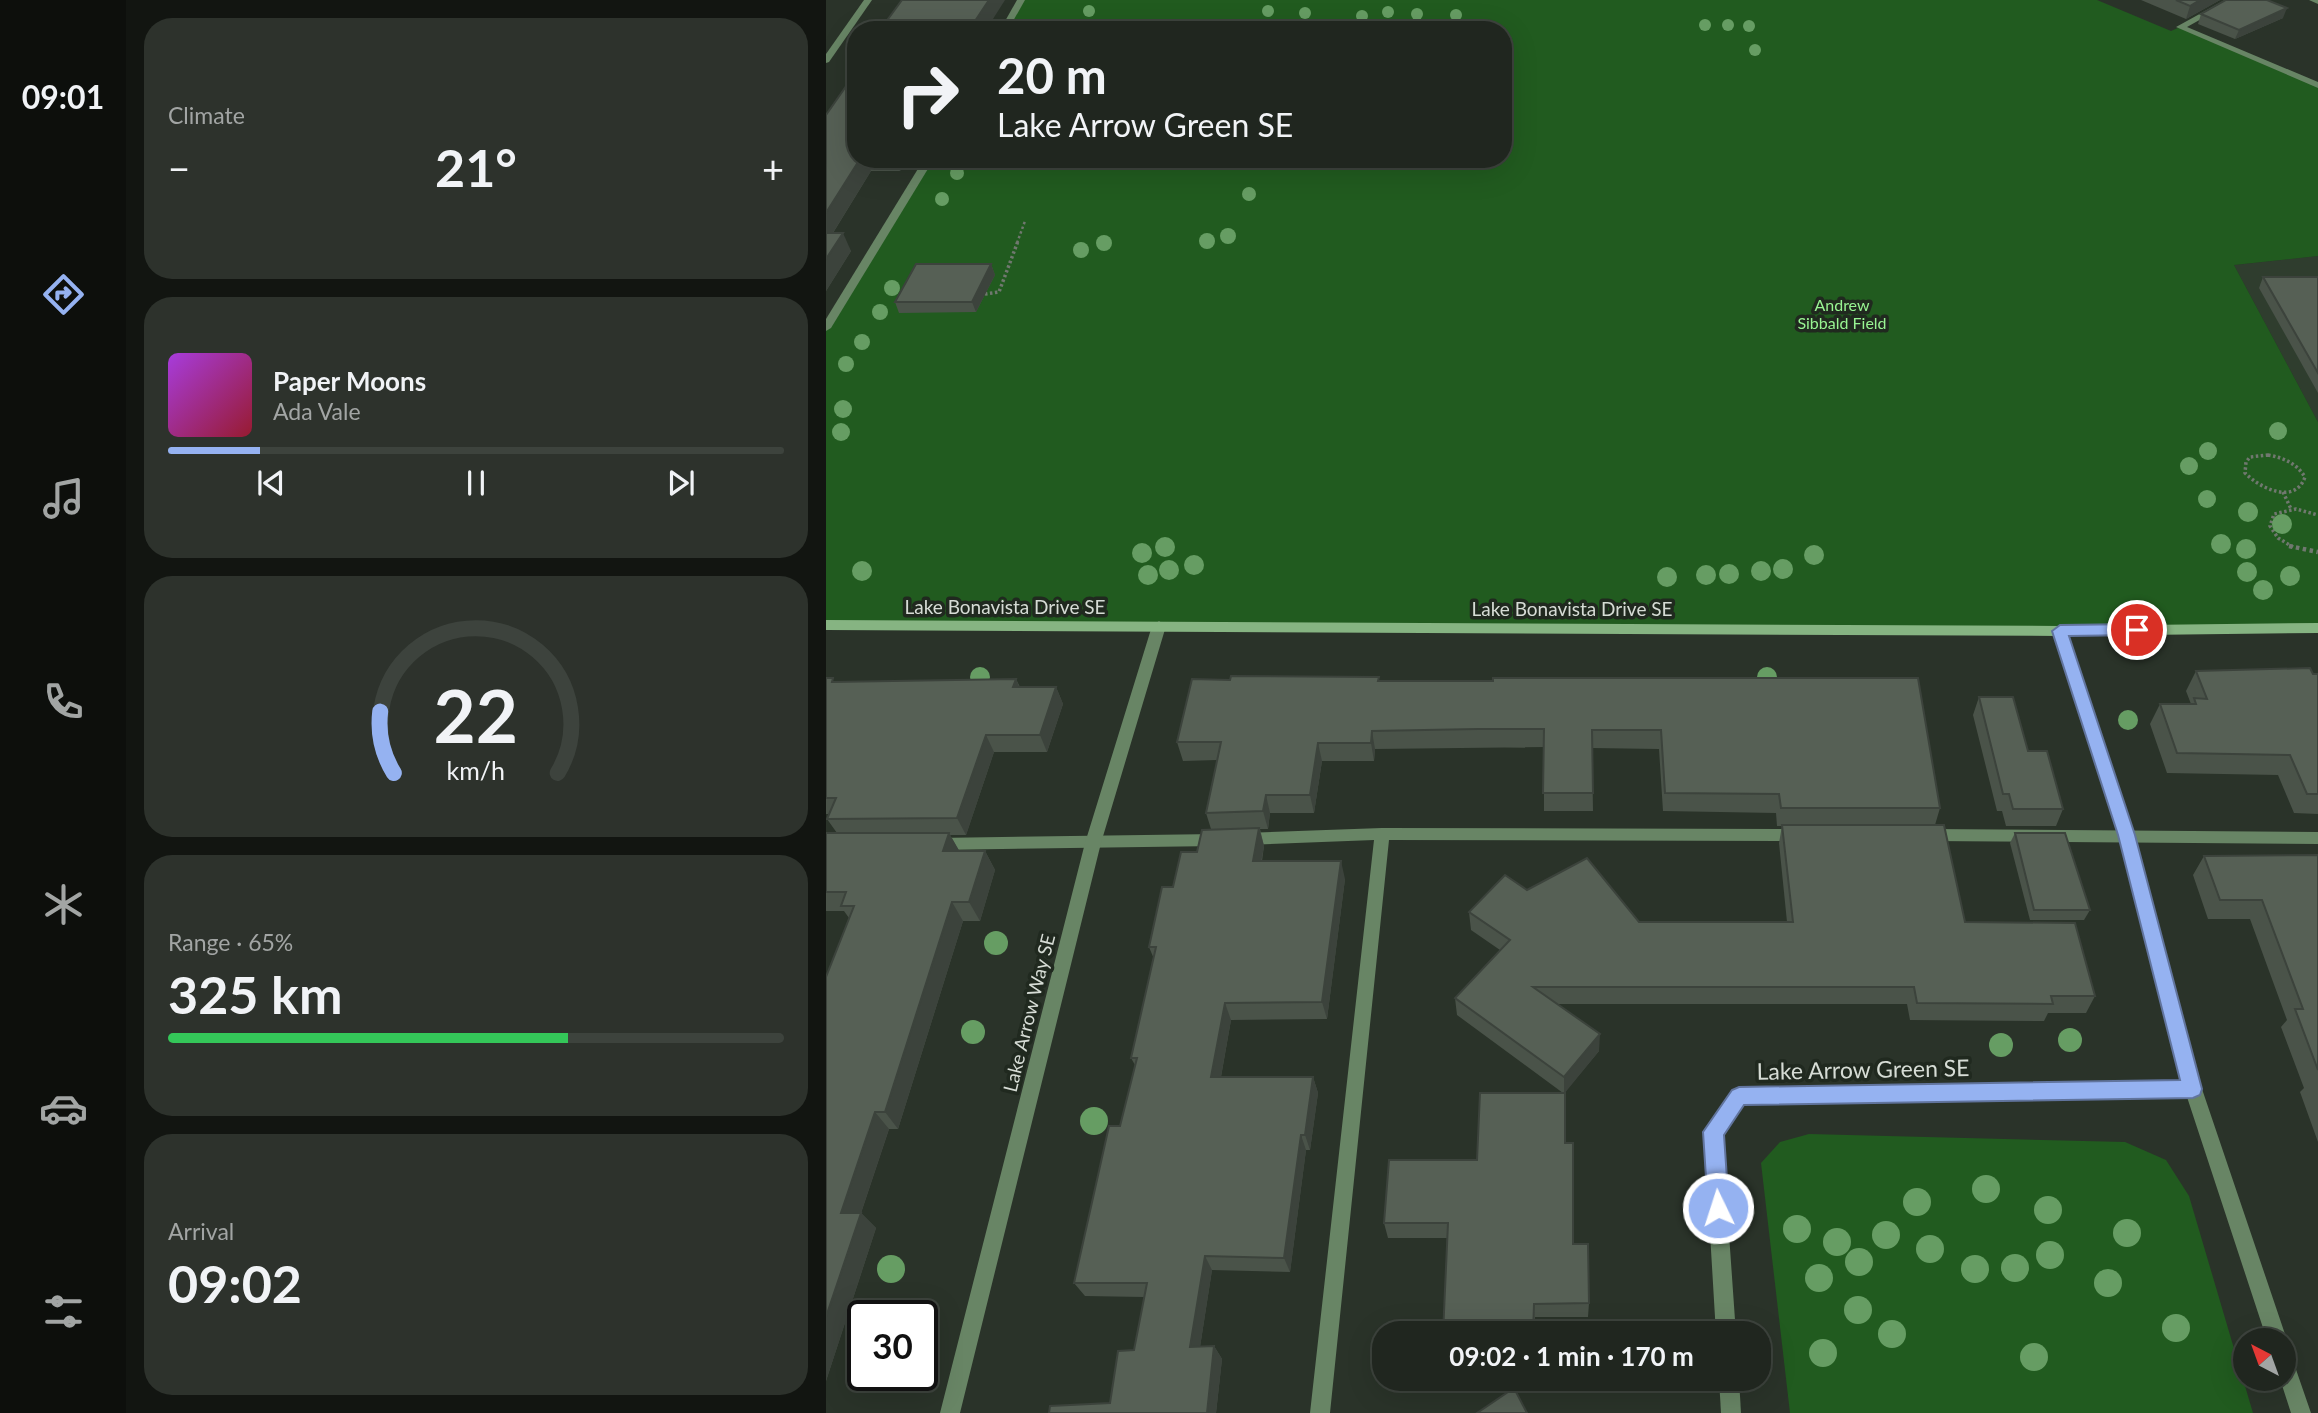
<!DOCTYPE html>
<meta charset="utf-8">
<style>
:root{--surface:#20261f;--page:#2d322c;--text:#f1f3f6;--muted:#a2a5a4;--line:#3d433d;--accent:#95b2f1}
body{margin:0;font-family:Lato,sans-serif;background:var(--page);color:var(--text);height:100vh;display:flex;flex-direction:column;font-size:26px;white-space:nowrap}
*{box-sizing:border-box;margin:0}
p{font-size:23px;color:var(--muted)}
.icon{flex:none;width:38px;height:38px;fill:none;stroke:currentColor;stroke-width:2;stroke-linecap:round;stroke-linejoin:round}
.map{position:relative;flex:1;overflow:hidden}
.drawer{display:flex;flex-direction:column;gap:18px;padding:18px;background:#121511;width:700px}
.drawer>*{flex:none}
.hud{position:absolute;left:21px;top:21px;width:665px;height:147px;border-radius:28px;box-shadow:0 7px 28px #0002,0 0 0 2px var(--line);background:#20261f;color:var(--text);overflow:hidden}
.needle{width:46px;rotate:319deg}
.fabs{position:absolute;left:1407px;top:1328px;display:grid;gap:14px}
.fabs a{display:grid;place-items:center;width:63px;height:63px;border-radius:50%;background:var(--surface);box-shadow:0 7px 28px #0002,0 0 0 2px var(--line);font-size:35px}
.speed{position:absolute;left:21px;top:1300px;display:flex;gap:14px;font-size:35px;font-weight:700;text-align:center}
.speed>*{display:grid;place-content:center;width:91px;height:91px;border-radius:50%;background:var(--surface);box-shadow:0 7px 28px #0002,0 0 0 2px var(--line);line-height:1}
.speed .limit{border:4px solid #111;border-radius:10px;background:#fff;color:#111}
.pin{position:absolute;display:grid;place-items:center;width:60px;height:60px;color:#fff;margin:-30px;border:4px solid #fff;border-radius:50%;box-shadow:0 2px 7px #0007}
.me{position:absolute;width:77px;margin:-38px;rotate:356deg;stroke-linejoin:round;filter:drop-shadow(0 0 5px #0008)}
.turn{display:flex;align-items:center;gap:24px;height:147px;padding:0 35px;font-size:32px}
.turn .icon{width:91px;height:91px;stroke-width:2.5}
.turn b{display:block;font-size:49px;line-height:60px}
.big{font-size:52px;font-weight:700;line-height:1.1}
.drawer .widget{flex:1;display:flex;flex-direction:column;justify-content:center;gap:10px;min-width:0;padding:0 24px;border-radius:28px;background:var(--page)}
.drawer .dial{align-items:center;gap:0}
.dial svg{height:182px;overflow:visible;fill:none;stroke:var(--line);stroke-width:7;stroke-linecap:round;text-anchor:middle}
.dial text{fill:var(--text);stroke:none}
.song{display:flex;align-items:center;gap:21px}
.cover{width:84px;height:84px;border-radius:10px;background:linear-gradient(135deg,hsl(280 70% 55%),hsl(350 70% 35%))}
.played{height:7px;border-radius:4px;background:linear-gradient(90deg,var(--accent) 15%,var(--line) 15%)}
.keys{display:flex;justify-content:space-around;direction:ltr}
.heat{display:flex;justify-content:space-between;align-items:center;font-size:38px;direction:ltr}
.charge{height:10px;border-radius:5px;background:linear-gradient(90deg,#34c759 65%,var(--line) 0)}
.trip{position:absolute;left:546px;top:1321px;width:399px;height:70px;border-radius:28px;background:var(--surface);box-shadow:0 7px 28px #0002,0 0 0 2px var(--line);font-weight:700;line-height:70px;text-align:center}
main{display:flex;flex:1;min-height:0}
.menu{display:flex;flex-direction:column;width:126px;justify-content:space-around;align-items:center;background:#0d0f0c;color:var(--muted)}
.menu .icon{width:49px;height:49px}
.menu .selected{color:var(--accent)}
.menu b{font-size:32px;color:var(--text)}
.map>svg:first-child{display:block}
.built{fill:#2f3d2e}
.green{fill:#215b1f}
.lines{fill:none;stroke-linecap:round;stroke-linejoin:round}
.path-far2{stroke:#70786f;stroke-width:2.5;stroke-dasharray:2.5 2.5;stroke-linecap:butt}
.path-far1{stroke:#70786f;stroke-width:3.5;stroke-dasharray:2.5 2.5;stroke-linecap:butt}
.path{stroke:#70786f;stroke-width:4.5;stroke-dasharray:3.5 3.5;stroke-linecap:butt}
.lane{fill:#688565;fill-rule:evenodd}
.street{fill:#688565;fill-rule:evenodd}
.secondary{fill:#86b482;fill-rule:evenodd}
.tree{fill:#669d63}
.wall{fill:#4a5349}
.shaded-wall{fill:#3c433c}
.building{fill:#566055;stroke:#3c433c;stroke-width:2}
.route{fill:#95b2f1;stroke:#61749d;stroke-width:2}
.labels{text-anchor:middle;stroke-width:7;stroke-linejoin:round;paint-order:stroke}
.far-park-label{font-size:16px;fill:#98f492;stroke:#20291f}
.street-label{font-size:19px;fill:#d6dcd5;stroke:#20291f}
.near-street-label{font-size:23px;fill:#d6dcd5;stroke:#20291f}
</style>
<main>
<nav class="menu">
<b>09:01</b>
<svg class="icon selected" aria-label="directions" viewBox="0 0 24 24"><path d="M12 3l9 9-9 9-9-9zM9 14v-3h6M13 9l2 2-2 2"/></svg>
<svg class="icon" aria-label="music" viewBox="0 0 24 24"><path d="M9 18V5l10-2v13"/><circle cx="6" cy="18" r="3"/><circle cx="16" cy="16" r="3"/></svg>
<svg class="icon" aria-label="phone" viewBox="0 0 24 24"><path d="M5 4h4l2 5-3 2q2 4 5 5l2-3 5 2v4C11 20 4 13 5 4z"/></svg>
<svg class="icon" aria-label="climate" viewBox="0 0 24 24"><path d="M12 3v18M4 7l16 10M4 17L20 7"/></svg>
<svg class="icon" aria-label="car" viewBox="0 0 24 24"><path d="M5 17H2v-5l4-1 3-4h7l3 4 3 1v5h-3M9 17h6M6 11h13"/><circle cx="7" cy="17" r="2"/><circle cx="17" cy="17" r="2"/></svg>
<svg class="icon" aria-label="filters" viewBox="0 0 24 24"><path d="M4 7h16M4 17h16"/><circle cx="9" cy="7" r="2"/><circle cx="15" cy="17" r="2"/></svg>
</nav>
<section class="drawer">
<div class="widget"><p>Climate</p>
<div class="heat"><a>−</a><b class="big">21°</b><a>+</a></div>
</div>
<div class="widget">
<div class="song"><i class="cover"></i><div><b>Paper Moons</b><p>Ada Vale</p></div></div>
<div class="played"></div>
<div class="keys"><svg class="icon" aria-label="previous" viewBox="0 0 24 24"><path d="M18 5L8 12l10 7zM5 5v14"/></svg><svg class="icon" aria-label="pause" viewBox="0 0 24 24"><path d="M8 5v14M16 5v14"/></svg><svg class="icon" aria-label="next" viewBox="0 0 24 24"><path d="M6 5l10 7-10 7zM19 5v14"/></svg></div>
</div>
<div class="widget dial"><svg viewBox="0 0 100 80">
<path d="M14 69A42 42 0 1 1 86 69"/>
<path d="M14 69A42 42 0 0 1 8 42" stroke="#95b2f1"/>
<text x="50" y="56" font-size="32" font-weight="700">22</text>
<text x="50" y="72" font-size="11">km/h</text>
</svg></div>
<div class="widget"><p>Range · 65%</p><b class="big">325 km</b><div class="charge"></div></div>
<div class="widget"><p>Arrival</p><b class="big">09:02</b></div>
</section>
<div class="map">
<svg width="1492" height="1413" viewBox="0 0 1492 1413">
<rect width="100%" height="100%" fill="#2a3329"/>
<polygon class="built" points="1492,256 1492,422 1408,265"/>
<g class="green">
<polygon points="195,0 1271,0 1345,31 1354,27 1492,85 1492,256 1408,265 1492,422 1492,628 0,625 0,328 103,159 677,159 677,30 178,30"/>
<polygon points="983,1134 1299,1142 1340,1160 1363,1196 1427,1413 964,1413 935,1163 954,1142"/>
</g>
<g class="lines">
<polyline class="path-far2" points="191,243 199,221"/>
<g class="path-far1">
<polyline points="159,294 173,292 192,241"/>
<path d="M1442,455c16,3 28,8 37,22 -10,28 -44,12 -60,-4l1,-11 4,-5z"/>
<polyline points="1457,492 1465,509"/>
<polyline points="1467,547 1452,538 1444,526 1448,514 1470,509 1492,515"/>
</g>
<polyline class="path" points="1463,546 1492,552"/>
<g class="lane">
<polygon points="191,0 199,0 182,30 174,30"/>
<polygon points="1399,0 1409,0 1361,27 1492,82 1492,88 1350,27"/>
<polygon points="98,159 108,159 5,328 0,331 0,319"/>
<polygon points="556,828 971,829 976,831 979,835 976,839 971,841 563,840 504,1413 484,1413 548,840 418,845 413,843 410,839 413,835 418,833"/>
<polygon points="1104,829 1492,832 1492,844 1104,841 1099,839 1096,835 1099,831"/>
<polygon points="391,834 396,836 399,840 396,844 391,846 110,850 105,848 102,844 105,840 110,838"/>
</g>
<g class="street">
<polygon points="38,0 46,0 3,62 0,63 0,54"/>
<polygon points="1483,0 1492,0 1492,4"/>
<polygon points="333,621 340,626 275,843 134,1413 114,1413 259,843 326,626"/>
<polygon points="1234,626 1241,631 1309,835 1376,1089 1461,1340 1458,1347 1458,1340 1441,1340 1361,1097 917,1104 896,1134 910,1334 890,1334 878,1132 907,1090 913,1088 1356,1081 1293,835 1227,631"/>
<polygon points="1458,1352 1465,1355 1485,1413 1465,1413 1454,1379 1458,1379"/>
<polygon points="893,1379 913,1379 915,1413 895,1413"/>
</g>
<polygon class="secondary" points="0,620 1234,626 1492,623 1492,633 1234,636 0,630"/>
</g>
<g class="tree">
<circle cx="263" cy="11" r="6"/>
<circle cx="442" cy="11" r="6"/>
<circle cx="562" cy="12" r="6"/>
<circle cx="479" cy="13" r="6"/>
<circle cx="591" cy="14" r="6"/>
<circle cx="630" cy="15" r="6"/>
<circle cx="536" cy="16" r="6"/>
<circle cx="879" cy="25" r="6"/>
<circle cx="902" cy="25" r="6"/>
<circle cx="923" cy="26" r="6"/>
<circle cx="929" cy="50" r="6"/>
<circle cx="131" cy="173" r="7"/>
<circle cx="423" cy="194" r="7"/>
<circle cx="116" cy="199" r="7"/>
<circle cx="402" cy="236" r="8"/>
<circle cx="381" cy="241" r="8"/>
<circle cx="278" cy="243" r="8"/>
<circle cx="255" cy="250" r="8"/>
<circle cx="66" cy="288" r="8"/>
<circle cx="54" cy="312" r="8"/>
<circle cx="36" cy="342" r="8"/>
<circle cx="20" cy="364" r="8"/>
<circle cx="17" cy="409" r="9"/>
<circle cx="1452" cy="431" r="9"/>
<circle cx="15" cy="432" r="9"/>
<circle cx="1382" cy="451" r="9"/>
<circle cx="1363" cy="466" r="9"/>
<circle cx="1381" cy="499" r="9"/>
<circle cx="1422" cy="512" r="10"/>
<circle cx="1456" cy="524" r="10"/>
<circle cx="1395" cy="544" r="10"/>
<circle cx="339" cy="547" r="10"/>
<circle cx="1420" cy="549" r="10"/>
<circle cx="316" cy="553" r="10"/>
<circle cx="988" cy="555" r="10"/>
<circle cx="368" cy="565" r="10"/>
<circle cx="957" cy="569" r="10"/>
<circle cx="343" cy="570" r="10"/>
<circle cx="36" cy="571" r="10"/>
<circle cx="935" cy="571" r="10"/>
<circle cx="1421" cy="572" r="10"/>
<circle cx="903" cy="574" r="10"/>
<circle cx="322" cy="575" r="10"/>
<circle cx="880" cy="575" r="10"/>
<circle cx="1464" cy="576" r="10"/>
<circle cx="841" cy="577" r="10"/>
<circle cx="1437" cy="590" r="10"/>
<circle cx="154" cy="677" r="10"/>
<circle cx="941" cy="677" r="10"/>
<circle cx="1302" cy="720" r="10"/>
<circle cx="170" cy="943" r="12"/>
<circle cx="147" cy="1032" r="12"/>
<circle cx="1244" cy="1040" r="12"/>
<circle cx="1175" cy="1045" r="12"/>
<circle cx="268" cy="1121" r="14"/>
<circle cx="1160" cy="1189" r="14"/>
<circle cx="1091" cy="1202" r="14"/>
<circle cx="1222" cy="1210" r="14"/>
<circle cx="971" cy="1229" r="14"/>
<circle cx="1301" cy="1233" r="14"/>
<circle cx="1060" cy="1235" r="14"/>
<circle cx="1011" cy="1242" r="14"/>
<circle cx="1104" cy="1249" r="14"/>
<circle cx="1224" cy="1255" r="14"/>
<circle cx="1033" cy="1262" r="14"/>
<circle cx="1189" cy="1268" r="14"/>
<circle cx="65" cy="1269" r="14"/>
<circle cx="1149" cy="1269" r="14"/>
<circle cx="993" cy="1278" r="14"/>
<circle cx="1282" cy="1283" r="14"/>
<circle cx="1032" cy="1310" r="14"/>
<circle cx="1350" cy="1328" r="14"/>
<circle cx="1066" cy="1334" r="14"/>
<circle cx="997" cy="1353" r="14"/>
<circle cx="1208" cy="1357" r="14"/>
</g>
<g class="wall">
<polygon points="1315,0 1394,0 1360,19"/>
<polygon points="1375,14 1457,18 1409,39 1372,24"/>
<polygon points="0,115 30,159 81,159 74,171 45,171 7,233 25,251 0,291"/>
<polygon points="165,264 169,275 150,312 73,313 69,302"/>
<polygon points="1437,277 1492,277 1492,393 1433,288"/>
<polygon points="1370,671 1492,674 1492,814 1468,813 1452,775 1341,773 1324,724 1334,704 1365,704 1360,691"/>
<polygon points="0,678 9,682 190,679 194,687 230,687 237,704 221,752 168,752 140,835 124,835 133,851 159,851 169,870 154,921 137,921 72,1129 63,1129 35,1213 50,1228 0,1381 0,977 23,918 18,911 0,911 0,833 11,833 1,819 3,814 0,814"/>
<polygon points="553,681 667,681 1114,808 1109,825 1139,922 1269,996 1260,1013 1222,1013 1218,1021 1084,1020 1081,1004 732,1004 773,1051 738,1093 739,1143 747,1244 763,1303 762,1317 709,1317 708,1334 617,1334 621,1238 562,1238 558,1223 651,1160 737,1093 631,1015 629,998 674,950 645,930 643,912 701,890 813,922 961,922 953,843 956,826 951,826 950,813 837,811 833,749 766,748 767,811 718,811 718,747 549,749 548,761 496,761 488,813 444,813 442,829 434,829 438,846 436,861 519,879 501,1019 405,1020 395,1077 487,1077 492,1093 484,1150 480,1150 464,1272 386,1270 374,1347 388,1346 396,1359 390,1413 223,1413 284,1403 308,1350 318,1297 259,1296 248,1283 294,1126 309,1065 305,1058 328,959 323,947 347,887 385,829 380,813 391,760 357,761 351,742"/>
<polygon points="1153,697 1202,751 1237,809 1230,826 1180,826 1176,811 1171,811 1147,715"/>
<polygon points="1189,833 1264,910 1258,920 1204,920 1184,843"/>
<polygon points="1492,855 1492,1142 1474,1092 1478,1088 1455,1027 1461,1020 1424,919 1382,919 1367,875 1378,856"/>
<polygon points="617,1379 708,1379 708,1387 619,1387"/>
</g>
<g class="shaded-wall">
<polygon points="163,0 179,0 160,30 143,30"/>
<polygon points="1374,0 1394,0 1360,19 1364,6"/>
<polygon points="1461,8 1457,18 1409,39 1413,30"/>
<polygon points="34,159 40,159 45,171 0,244 0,213"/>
<polygon points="69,159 81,159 74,171"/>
<polygon points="17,233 25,251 0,291 0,259"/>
<polygon points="165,264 169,275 150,312 146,302"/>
<polygon points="190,679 197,696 187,687"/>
<polygon points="230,687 237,704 221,752 214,735"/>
<polygon points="546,731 549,749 548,761 545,743"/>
<polygon points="160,735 168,752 140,835 131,818"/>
<polygon points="492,743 496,761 488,813 484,795"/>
<polygon points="440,795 444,813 442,829 437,811"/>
<polygon points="433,828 438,846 432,879 427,861"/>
<polygon points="123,833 134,852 117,851"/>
<polygon points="159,851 169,870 154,921 143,902"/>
<polygon points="515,861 519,879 501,1019 496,1002"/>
<polygon points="126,902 137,921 72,1129 59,1112"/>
<polygon points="399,1003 405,1020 392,1093 385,1077"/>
<polygon points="774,1034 773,1051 738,1094 738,1077"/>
<polygon points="487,1077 492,1093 484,1150 479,1135"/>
<polygon points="49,1112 63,1129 35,1213 50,1228 0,1381 0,1317 15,1213"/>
<polygon points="475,1135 480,1150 464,1272 458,1258"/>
<polygon points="379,1256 386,1270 372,1360 364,1347"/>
<polygon points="388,1346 396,1359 390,1413 381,1413"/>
</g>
<g class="building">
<polygon points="76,0 163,0 143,30 54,30"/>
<polygon points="1350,0 1374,0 1364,6"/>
<polygon points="1400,0 1441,0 1461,8 1413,30 1375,14"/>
<polygon points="30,72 30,159 34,159 0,213 0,115"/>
<polygon points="0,233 17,233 0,259"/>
<polygon points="90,264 165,264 146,302 69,302"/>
<polygon points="1437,277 1492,277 1492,373"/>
<polygon points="1484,668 1487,674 1492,674 1492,794 1481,794 1464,755 1351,753 1334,704 1370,704 1368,698 1381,699 1370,671"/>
<polygon points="405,676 553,677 552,681 667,681 667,678 1092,678 1114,808 955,808 953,794 839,793 835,730 766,730 767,793 717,793 718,729 652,729 546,731 545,743 492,743 484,795 440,795 437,811 380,813 395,742 351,742 366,679 404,680"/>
<polygon points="0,678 7,678 6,682 190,679 187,687 230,687 214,735 160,735 131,818 1,819 10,798 0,798"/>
<polygon points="1153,697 1187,697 1202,751 1221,751 1237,809 1187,809 1183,794 1177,794"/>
<polygon points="956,825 1118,825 1139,922 1249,923 1269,996 1225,996 1227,1004 1091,1003 1088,987 707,987 774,1034 738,1077 629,998 684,940 643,912 679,875 701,890 761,858 813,922 967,922"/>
<polygon points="433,828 427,861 515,861 496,1002 399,1003 385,1077 487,1077 479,1135 475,1135 458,1258 379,1256 364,1347 388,1346 381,1413 223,1413 224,1406 284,1403 292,1351 308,1350 321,1283 248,1283 283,1126 294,1126 311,1058 305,1058 330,947 323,947 336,887 347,887 355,852 371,852 376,830"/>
<polygon points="0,833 123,833 117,851 159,851 143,902 126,902 59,1112 49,1112 15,1213 35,1213 0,1317 0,977 28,906 15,906 20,892 0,892"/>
<polygon points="1189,833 1239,833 1264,910 1208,910"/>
<polygon points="1492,855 1492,1070 1469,1009 1477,1009 1436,900 1394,900 1378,856"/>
<polygon points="654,1093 739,1093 739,1143 747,1143 747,1244 762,1244 763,1303 708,1304 707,1334 617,1334 622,1223 558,1223 563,1160 651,1160"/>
<polygon points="688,1388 701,1413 651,1413"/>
</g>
<polygon class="route" points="1311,624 1319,630 1311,635 1243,636 1309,835 1376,1089 1374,1095 1367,1098 918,1105 898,1135 903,1208 900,1215 892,1218 885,1215 882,1208 877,1132 906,1090 913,1087 1354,1080 1292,835 1226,631 1234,625"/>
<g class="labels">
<g class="far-park-label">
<text x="1016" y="311">Andrew<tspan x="1016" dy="18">Sibbald Field</tspan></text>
</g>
<g class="street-label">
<text x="179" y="614">Lake Bonavista Drive SE</text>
<text x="746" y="616">Lake Bonavista Drive SE</text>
<text transform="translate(203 1013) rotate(-76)" y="7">Lake Arrow Way SE</text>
</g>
<g class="near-street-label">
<text transform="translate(1037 1070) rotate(-1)" y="8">Lake Arrow Green SE</text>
</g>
</g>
</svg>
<div class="fabs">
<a><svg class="needle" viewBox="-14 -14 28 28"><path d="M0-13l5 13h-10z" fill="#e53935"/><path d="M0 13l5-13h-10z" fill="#a2a5a4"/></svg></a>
</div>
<div class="speed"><div class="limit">30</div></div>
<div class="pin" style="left:1311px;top:630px;background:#d93025"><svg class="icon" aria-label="arrive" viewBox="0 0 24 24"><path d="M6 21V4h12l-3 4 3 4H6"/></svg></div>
<svg class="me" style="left:892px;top:1208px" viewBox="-20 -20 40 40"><circle r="17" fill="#95b2f1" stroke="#fff" stroke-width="3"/><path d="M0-11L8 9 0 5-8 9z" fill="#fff"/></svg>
<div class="trip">09:02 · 1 min · 170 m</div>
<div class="hud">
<div class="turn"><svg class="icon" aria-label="right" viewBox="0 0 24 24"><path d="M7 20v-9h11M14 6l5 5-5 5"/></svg><div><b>20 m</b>Lake Arrow Green SE</div></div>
</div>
</div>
</main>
